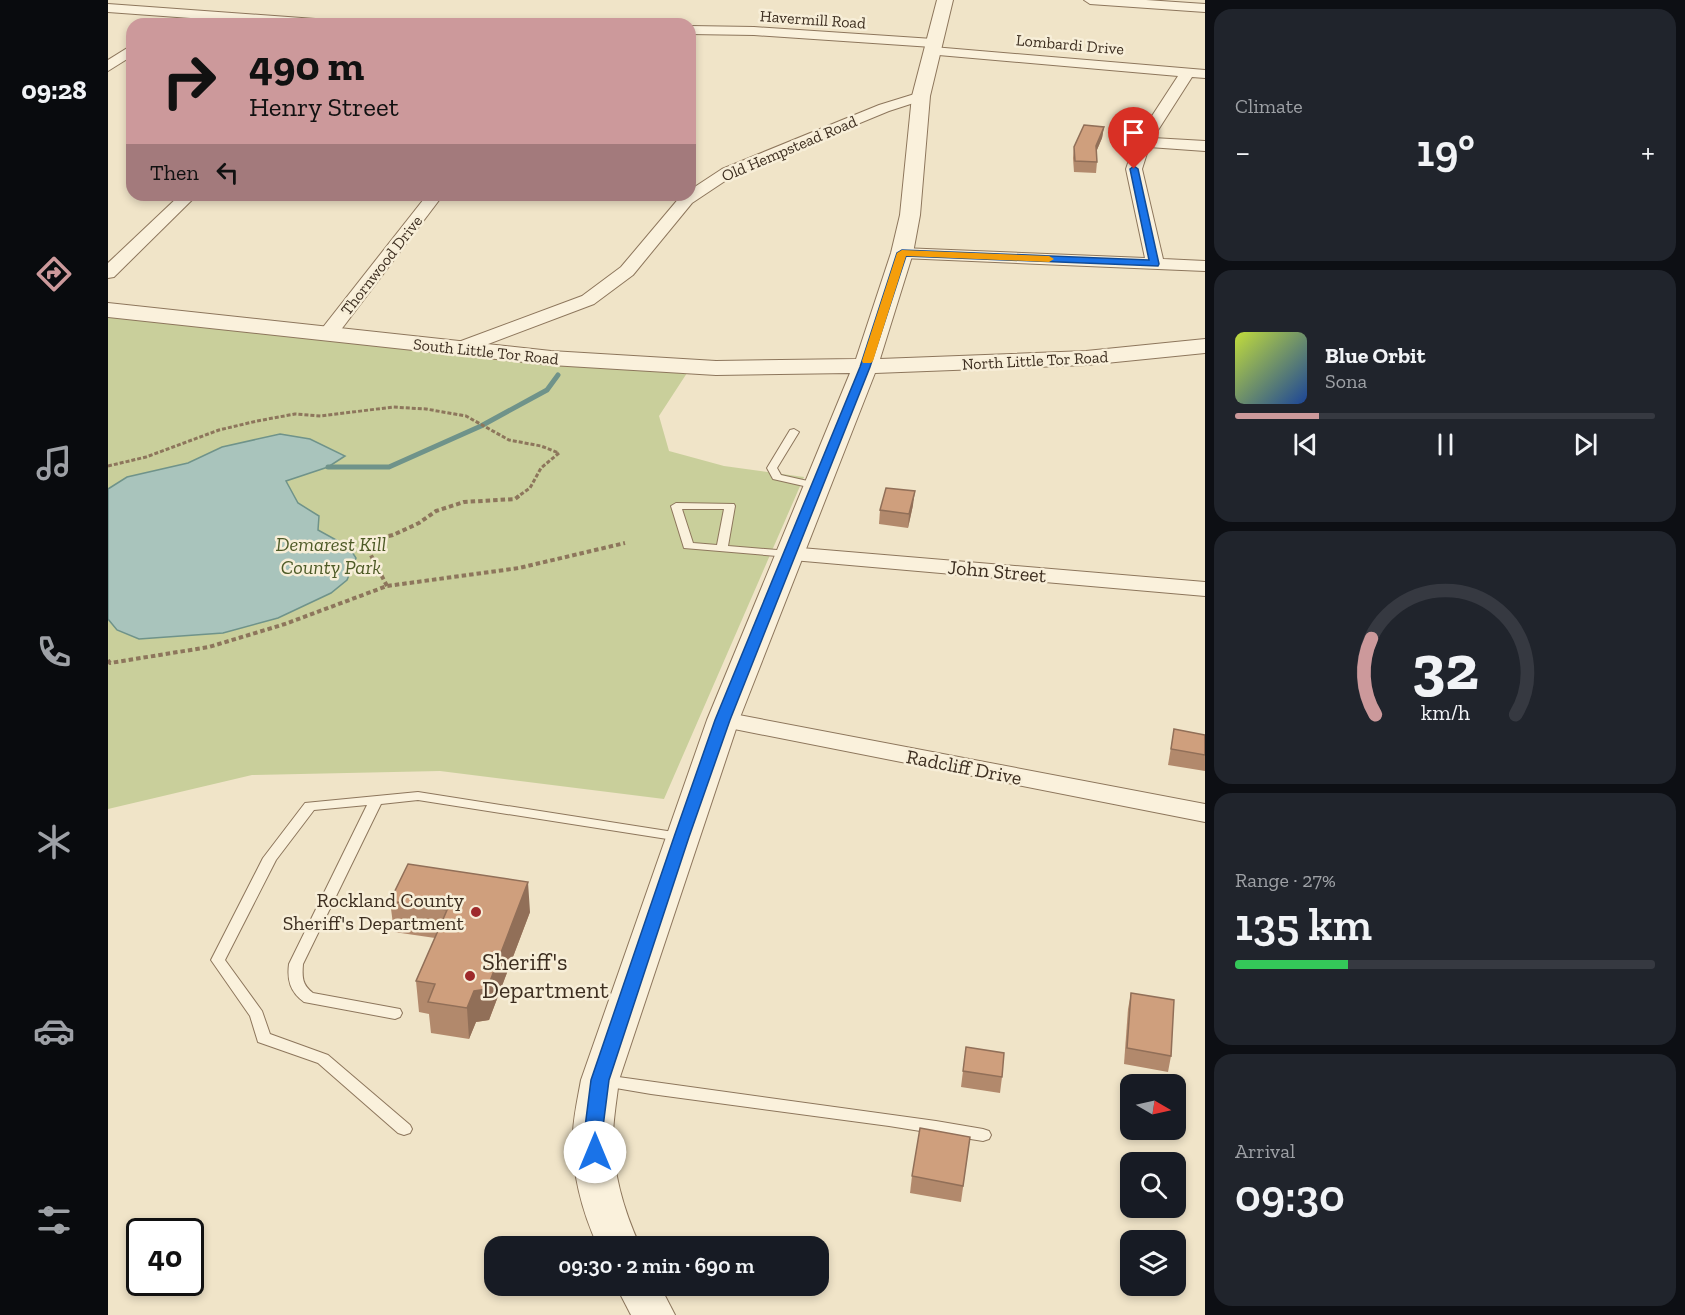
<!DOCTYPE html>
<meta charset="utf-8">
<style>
:root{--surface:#171b24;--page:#20242c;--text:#f1f3f6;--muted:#9ea1a6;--line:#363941;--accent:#cc999b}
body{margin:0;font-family:"Zilla Slab",serif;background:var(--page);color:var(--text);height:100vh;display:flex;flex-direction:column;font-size:22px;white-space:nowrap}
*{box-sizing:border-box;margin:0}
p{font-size:20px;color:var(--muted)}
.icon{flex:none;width:33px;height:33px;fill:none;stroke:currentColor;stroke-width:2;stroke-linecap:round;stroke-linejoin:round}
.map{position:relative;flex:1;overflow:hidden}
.side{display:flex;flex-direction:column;gap:9px;padding:9px;background:#0d0f14;width:480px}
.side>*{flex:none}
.top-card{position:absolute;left:18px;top:18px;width:570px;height:183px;border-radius:18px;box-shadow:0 3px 9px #0003;background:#cc999b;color:#111;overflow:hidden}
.needle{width:39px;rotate:99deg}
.tools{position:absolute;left:1012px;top:1074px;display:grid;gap:12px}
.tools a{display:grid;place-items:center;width:66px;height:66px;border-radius:12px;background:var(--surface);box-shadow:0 3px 9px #0003;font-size:30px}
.speed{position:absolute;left:18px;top:1218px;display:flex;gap:12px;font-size:30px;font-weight:700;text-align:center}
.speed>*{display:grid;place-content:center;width:78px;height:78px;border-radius:50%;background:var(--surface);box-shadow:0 3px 9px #0003;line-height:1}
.speed .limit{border:3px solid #111;border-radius:9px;background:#fff;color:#111}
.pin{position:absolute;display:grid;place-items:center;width:51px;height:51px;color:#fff;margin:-62px -26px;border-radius:50% 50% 50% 0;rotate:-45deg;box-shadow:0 0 6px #0007}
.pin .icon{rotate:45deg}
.me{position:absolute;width:66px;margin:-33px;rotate:0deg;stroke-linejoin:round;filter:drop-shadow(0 0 4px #0008)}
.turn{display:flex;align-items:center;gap:21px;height:126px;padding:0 24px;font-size:27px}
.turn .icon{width:78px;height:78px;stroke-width:2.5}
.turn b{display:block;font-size:42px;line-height:51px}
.then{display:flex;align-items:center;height:57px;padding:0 24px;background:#0003;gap:12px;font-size:22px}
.big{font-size:45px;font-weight:600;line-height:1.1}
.side .tile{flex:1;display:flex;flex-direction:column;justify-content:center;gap:9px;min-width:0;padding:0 21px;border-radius:18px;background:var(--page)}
.side .dial{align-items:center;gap:0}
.dial svg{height:156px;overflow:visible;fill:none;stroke:var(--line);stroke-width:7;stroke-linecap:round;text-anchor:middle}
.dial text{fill:var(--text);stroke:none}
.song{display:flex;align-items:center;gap:18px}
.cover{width:72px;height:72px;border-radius:9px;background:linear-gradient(135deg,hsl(70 70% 55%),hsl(220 70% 35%))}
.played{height:6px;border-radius:3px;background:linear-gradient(90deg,var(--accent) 20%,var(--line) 20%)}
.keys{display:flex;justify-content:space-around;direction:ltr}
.heat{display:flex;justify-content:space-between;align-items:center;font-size:33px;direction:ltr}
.charge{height:9px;border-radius:4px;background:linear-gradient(90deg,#34c759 27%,var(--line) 0)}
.trip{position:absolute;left:376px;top:1236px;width:345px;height:60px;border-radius:18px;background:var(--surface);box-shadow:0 3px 9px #0003;font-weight:600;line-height:60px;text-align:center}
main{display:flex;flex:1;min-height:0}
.tab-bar{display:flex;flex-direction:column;width:108px;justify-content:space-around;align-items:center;background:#090b0e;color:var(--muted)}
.tab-bar .icon{width:42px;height:42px}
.tab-bar .on{color:var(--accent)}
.tab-bar b{font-size:27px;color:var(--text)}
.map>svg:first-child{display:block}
.green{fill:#c9cf9b}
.water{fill:#a9c4bc;stroke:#6f938a;stroke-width:1.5}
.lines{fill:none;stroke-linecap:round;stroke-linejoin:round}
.stream{stroke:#6f938a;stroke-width:5}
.service-casing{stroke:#8d765c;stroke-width:2}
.minor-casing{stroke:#8d765c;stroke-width:2}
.tertiary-casing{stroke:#8d765c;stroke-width:2}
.path-far1{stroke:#8d765c;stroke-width:3;stroke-dasharray:4 2;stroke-linecap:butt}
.path{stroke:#8d765c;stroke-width:4;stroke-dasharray:4.5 3;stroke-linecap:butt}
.service{fill:#faf1dc;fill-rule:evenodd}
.minor{fill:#faf1dc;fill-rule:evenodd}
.tertiary{fill:#faf1dc;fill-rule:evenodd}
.wall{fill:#b2896c}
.shaded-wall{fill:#916f58}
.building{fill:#cf9f7d;stroke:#916f58;stroke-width:1.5}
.route{fill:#1a73e8;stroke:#114b97;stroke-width:1.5}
.slow{fill:#f59e0b}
.poi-dot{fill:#9e2a2b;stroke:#f7eed8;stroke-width:2}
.labels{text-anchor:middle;stroke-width:5;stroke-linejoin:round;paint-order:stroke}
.far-street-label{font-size:16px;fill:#3d2e20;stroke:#f7eed8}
.park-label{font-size:20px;font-style:italic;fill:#4d5a26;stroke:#f7eed8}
.street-label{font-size:20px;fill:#3d2e20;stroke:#f7eed8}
.poi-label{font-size:20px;fill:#3d2e20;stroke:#f7eed8;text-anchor:end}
.near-poi-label{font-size:24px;fill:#3d2e20;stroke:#f7eed8;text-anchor:start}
</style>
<main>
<nav class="tab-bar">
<b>09:28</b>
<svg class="icon on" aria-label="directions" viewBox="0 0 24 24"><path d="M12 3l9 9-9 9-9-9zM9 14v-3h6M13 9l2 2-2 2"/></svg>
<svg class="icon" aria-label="music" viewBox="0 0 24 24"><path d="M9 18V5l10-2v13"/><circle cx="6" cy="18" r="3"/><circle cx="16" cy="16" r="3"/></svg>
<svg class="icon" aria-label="phone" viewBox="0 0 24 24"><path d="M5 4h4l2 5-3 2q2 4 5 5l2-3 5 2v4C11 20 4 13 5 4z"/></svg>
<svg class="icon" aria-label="climate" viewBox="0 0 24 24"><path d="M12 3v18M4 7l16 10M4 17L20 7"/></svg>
<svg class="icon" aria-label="car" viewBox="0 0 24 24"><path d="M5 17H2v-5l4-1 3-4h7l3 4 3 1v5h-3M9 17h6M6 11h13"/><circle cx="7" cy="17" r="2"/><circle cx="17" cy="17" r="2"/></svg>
<svg class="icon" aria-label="filters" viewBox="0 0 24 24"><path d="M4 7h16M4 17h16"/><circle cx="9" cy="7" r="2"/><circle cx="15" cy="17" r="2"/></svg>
</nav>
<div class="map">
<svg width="1097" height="1315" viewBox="0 0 1097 1315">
<rect width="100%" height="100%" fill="#f0e4c8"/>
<polygon class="green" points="0,312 579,373 551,416 561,451 616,466 696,477 556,799 332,771 144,775 0,809"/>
<polygon class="water" points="172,434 202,439 237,456 220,467 178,481 190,503 211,516 210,530 241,547 248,558 239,580 223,593 170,618 115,633 31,639 9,630 0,619 0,489 19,477 80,463 114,447"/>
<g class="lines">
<polyline class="stream" points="220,467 281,467 373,426 439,390 450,375"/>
<defs>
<g id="service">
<polygon points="686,429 691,432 669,468 673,475 713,484 714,486 713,488 709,489 665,479 659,468 682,430"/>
<path d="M568,503l58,1 1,2 -7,40 61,5 6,3 -6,3 -105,-9 -13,-42zM574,509h42l-7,36 -24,-2z"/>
<path d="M310,792l262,41 5,1 2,3 -2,3 -5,1 -262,-41 -37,4 -78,160c-1,13 -1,21 10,29l87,16 2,4 -2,4 -5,2 -91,-17c-14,-10 -17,-22 -15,-38l78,-159 -53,5 -38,50 -51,100 37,51 8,23 58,21 82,70 2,4 -2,4 -6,2 -6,-2 -80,-70 -60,-21 -8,-26 -39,-56 52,-102 42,-55z"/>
<polygon points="496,1075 828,1121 875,1129 881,1131 883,1135 881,1139 875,1141 781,1126 543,1094 490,1085 488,1081 490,1077"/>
</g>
<g id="minor">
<polygon points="976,0 1038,0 1097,4 1097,12 982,4"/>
<polygon points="0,4 221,20 228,24 166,24 0,12"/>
<polygon points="582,26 646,27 825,39 832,43 825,47 1097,70 1097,78 1084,77 1045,138 1097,141 1097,151 1041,147 1034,169 1055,259 1097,261 1097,271 794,258 788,257 785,253 788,249 794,248 1037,258 1018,169 1027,142 1070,76 819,54 817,51 824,47 646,35 582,34"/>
<polygon points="24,45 24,56 0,71 0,60"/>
<polygon points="813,92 818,93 820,96 818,99 781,111 626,175 584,203 525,275 486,304 359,352 345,352 343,348 345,344 474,296 513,267 572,197 582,195 582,190 614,169 771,105"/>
<polygon points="72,195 89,195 6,277 0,278 0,263"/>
<polygon points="319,195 335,195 226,339 212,339 210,335 212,331"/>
<polygon points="681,547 1097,582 1097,596 673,559 670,554 673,549"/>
<polygon points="615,712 1097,804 1097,822 606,725 602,720 606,715"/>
</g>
<g id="tertiary">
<path d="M829,0h16l-23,96 -10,119 -7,38 -33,106 206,-8 119,-12v14l-119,12 -211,8 -136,347 -120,360c-2,17 -5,34 -6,52 -1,38 11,79 27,114h-42c-16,-34 -27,-76 -25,-114 1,-18 5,-35 8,-52l126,-360 143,-347 -134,2 -165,-10 -443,-48v-14l443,48 165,10 140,-2 35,-106 9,-38 12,-119z"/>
<polygon points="508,1286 552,1286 567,1315 523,1315"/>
</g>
</defs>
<use href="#service" class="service-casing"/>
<use href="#minor" class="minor-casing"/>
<use href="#tertiary" class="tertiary-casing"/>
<polyline class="path-far1" points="0,466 38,457 111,430 149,421 187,414 213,416 285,407 318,409 358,416 401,440 433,446 451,453 433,468 422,488 409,497"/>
<g class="path">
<polyline points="279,586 256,542 285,535 311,523 328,511 356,502 407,499 411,496"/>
<polyline points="0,660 2,663 101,647 177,624 279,586 411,568 517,543"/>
</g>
<use href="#service" class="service"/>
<use href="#minor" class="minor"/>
<use href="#tertiary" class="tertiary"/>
</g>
<g class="wall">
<polygon points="996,127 994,138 988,152 989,162 988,173 966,172 965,158 966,147"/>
<polygon points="257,195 282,195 279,199 258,197"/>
<polygon points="805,505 800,528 771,524 772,510"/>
<polygon points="1066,729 1097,735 1097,771 1060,765"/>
<polygon points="282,901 422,912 381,1020 368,1022 361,1039 323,1033 321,1014 311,1012 308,981 327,938 286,932"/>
<polygon points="1023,993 1063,1056 1060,1072 1016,1064 1020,1009"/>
<polygon points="858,1047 894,1077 892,1093 853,1087"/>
<polygon points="862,1137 853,1202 802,1193 804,1176"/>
</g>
<g class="shaded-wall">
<polygon points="996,127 994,138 986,157 988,146"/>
<polygon points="807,491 805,505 800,528 801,514"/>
<polygon points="420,882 422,912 381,1020 368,1022 361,1039 359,1008 366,991"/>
</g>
<g class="building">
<polygon points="976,125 996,127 988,146 989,162 967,161 966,147"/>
<polygon points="778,488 807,491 801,514 772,510"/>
<polygon points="1066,729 1097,735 1097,755 1063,749"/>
<polygon points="300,864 420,882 379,989 366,991 359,1008 320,1002 327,984 308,981 339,910 282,901"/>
<polygon points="1023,993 1066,1000 1063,1056 1019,1048"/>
<polygon points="858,1047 896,1053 894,1077 855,1071"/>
<polygon points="812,1128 862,1137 855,1186 804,1176"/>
</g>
<polygon class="route" points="1026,166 1030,169 1051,264 1050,266 798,256 762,367 622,720 581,837 501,1080 494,1135 496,1152 494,1157 487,1159 481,1157 476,1135 483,1080 566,837 607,720 752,367 789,253 794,250 1041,260 1022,169"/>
<polygon class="slow" points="794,250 941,256 946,259 941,262 798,256 765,361 763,363 755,363 754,361 789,253"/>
<g class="poi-dot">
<circle cx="368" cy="912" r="6"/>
<circle cx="362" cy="976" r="6"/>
</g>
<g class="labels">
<g class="far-street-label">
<text transform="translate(705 19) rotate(4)" y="6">Havermill Road</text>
<text transform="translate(962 44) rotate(5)" y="6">Lombardi Drive</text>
<text transform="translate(681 148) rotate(-23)" y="6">Old Hempstead Road</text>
<text transform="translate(273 265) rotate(-52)" y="6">Thornwood Drive</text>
<text transform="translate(378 351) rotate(6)" y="6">South Little Tor Road</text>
<text transform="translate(927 360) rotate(-3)" y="6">North Little Tor Road</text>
</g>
<g class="park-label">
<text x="223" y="551">Demarest Kill<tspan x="223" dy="23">County Park</tspan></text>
</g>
<g class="street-label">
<text transform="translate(889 571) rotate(5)" y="7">John Street</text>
<text transform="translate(856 767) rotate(11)" y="7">Radcliff Drive</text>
</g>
<g class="poi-label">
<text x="356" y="907">Rockland County<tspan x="356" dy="23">Sheriff's Department</tspan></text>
</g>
<g class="near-poi-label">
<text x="374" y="970">Sheriff's<tspan x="374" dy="28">Department</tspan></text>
</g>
</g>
</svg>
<div class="tools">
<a><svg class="needle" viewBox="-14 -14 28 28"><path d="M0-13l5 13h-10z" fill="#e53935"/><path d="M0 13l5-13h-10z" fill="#9ea1a6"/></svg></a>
<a><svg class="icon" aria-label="search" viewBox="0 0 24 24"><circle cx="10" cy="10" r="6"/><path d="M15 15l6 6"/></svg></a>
<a><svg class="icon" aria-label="layers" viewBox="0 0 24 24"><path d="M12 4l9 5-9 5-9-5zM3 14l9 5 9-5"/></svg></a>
</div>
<div class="speed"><div class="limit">40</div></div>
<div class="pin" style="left:1026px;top:169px;background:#d93025"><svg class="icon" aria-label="arrive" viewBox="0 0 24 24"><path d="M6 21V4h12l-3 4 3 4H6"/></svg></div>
<svg class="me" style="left:487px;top:1152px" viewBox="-20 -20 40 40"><circle r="19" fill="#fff"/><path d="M0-13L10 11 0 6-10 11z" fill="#1a73e8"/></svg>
<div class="trip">09:30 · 2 min · 690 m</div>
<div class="top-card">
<div class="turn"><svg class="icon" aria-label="right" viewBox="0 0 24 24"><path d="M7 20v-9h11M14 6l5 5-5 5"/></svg><div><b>490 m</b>Henry Street</div></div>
<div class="then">Then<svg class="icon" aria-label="left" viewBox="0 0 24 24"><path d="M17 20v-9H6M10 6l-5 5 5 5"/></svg></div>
</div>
</div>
<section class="side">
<div class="tile"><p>Climate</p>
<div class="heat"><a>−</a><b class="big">19°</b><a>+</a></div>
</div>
<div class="tile">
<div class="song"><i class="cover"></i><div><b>Blue Orbit</b><p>Sona</p></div></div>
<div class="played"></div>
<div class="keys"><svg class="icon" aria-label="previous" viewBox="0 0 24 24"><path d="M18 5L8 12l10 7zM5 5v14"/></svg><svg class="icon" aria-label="pause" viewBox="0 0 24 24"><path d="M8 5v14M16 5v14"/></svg><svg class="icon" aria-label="next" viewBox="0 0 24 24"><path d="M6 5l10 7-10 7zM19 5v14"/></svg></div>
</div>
<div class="tile dial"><svg viewBox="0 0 100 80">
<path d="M14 69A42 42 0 1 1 86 69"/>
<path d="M14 69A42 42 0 0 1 12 30" stroke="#cc999b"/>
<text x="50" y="56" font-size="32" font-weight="700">32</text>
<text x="50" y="72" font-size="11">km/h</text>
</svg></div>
<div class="tile"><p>Range · 27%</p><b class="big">135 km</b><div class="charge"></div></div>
<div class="tile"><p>Arrival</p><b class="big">09:30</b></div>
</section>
</main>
